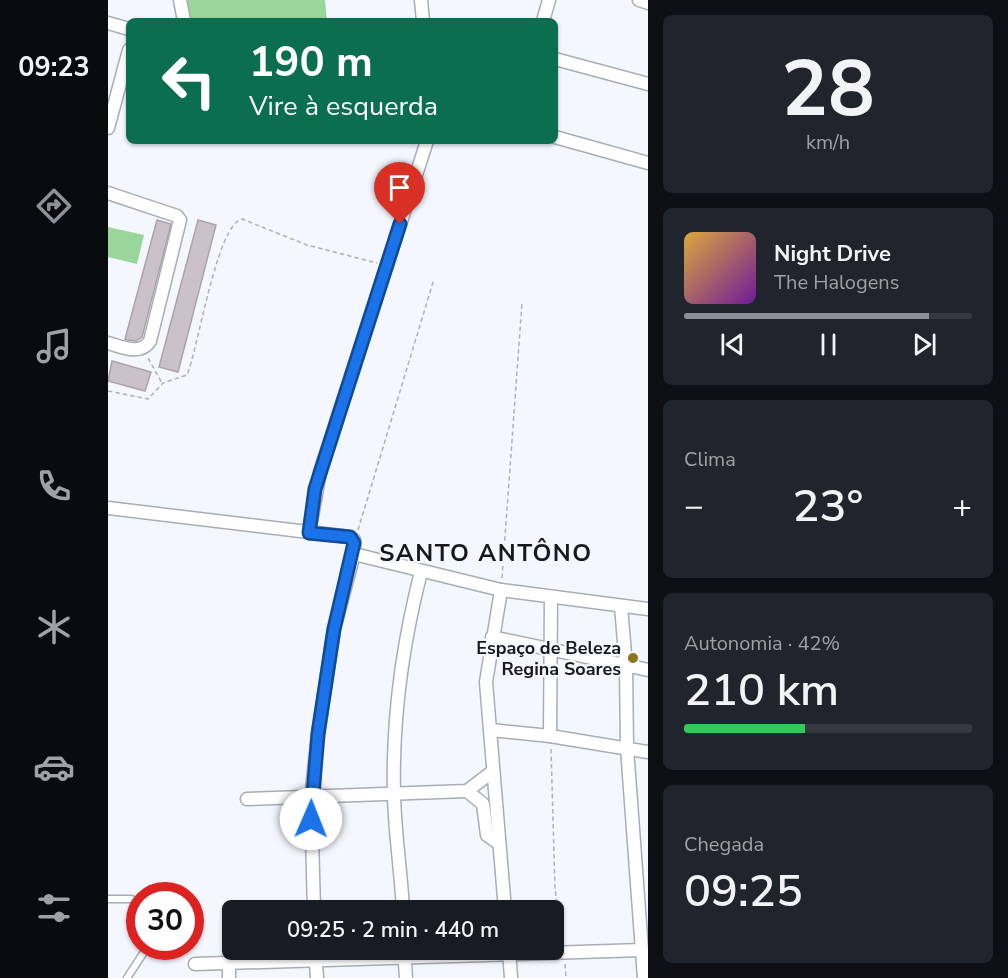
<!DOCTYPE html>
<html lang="pt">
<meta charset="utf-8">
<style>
:root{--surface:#171b24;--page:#20242c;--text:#f1f3f6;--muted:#9ea1a6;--line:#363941;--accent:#8c9099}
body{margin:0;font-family:"Nunito Sans",sans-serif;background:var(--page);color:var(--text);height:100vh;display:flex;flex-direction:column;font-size:22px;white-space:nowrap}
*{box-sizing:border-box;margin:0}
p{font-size:20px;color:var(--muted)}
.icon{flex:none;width:33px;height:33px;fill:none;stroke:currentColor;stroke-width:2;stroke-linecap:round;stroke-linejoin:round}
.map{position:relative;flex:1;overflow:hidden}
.panel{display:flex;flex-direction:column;gap:15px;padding:15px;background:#0d0f14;width:360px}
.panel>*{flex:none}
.top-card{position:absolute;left:18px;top:18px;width:432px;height:126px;border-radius:9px;box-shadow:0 2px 4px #0004;background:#0b6e4f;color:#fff;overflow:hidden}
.speed{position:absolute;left:18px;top:882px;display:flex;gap:12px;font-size:30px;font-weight:700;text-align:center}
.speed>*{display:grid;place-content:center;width:78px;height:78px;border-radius:50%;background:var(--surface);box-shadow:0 2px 4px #0004;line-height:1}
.speed .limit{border:9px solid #d22;background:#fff;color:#111}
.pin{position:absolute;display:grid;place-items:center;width:51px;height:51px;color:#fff;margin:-62px -26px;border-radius:50% 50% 50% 0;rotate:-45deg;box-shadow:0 0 6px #0007}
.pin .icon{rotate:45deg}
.me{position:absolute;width:66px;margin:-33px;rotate:1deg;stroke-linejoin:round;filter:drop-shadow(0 0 4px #0008)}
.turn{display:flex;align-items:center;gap:21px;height:126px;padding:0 24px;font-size:27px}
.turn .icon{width:78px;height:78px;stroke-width:2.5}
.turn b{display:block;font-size:42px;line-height:51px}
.big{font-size:45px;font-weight:600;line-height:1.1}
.panel .card{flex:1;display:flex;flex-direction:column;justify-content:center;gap:9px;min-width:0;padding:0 21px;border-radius:9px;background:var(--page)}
.panel .dial{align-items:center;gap:0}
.dial b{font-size:78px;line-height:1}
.song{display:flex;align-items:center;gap:18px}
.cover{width:72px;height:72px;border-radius:9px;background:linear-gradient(135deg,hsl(40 70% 55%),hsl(280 70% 35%))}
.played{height:6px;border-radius:3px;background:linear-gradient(90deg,var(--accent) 85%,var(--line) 85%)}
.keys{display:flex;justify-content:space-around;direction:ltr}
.heat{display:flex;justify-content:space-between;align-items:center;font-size:33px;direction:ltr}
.charge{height:9px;border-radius:4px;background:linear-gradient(90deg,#34c759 42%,var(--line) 0)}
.trip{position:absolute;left:114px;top:900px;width:342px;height:60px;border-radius:9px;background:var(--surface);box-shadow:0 2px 4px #0004;font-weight:600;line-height:60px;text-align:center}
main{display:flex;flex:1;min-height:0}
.tab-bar{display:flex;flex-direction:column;width:108px;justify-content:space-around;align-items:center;background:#090b0e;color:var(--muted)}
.tab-bar .icon{width:42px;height:42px}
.tab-bar .active{color:var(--accent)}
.tab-bar b{font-size:27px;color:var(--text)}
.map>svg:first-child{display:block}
.green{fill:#9ad699}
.building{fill:#cbc1c8;stroke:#aca2a9;stroke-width:1.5}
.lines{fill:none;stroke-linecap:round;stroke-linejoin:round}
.lane-casing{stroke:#a8acb5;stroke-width:9}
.street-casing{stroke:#a8acb5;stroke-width:15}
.path{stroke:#aeb0b7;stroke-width:1.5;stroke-dasharray:4.5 3;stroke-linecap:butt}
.lane{stroke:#fff;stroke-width:6}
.street{stroke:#fff;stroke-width:12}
.route-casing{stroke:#114b97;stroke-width:15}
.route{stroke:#1a73e8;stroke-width:10}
.poi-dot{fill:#8c761b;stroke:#f4f7ff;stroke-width:2}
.labels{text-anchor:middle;stroke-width:4.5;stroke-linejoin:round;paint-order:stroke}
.poi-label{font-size:18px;font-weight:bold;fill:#18191d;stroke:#f4f7ff;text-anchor:end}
.district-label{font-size:24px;font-weight:bold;letter-spacing:1.5px;fill:#18191d;stroke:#f4f7ff}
</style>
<main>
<nav class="tab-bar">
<b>09:23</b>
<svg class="icon active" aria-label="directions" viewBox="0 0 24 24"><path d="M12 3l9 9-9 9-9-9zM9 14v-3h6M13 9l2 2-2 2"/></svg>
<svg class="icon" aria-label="music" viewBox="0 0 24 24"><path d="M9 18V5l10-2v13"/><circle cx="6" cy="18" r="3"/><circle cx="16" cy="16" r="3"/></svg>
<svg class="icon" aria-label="phone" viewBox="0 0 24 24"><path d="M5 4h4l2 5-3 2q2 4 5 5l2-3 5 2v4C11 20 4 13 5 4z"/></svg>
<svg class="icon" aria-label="climate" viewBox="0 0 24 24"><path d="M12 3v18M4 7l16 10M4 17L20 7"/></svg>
<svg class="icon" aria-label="car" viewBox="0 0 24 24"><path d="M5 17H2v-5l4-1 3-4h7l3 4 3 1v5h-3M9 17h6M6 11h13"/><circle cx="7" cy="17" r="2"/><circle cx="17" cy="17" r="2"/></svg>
<svg class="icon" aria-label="filters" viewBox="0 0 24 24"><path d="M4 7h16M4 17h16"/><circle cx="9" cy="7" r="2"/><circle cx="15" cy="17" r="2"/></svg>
</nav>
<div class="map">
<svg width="540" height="978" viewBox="0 0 540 978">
<rect width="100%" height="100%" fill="#f4f7ff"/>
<g class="green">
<polygon points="78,0 217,0 219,21 81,21"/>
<polygon points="0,227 36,235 29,264 0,257"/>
</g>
<g class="building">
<polygon points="49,220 63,224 34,337 28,341 19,340 17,339"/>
<polygon points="90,220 108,225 70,372 51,367"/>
<polygon points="4,361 43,372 37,391 0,381"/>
</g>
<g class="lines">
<defs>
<g id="lane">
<polyline points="0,899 23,899 32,902"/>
<polyline points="19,978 40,946"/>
</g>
<g id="street">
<polyline points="72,0 76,21"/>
<polyline points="313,0 315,21"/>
<polyline points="531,0 540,3"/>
<polyline points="435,21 441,0"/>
<polyline points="0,23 21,29"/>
<polyline points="447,59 540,84"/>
<polyline points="0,128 21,50"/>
<polyline points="447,137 540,163"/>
<path d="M0,193l69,23 3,4 -30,121c-10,15 -27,6 -42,2"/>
<polyline points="0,508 242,537 246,540 246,554 226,629 210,734 203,798 206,910"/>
<polyline points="201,533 212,472 319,141"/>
<polyline points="246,554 393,590 540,609"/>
<polyline points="393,590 378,682 397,910"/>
<polyline points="513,606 518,666 519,748 536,978"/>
<polyline points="384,637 540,670"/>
<polyline points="383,730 442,736 540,752"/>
<polyline points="442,736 443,597"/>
<polyline points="359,791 375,804 379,835 390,843"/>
<polyline points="139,799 359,791 384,772"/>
<path d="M295,910c-2,-38 -8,-76 -9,-114 -2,-76 8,-150 27,-224"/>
<polyline points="207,950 209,978"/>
<polyline points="296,950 298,978"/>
<polyline points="401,950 403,978"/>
<polyline points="87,964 534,950"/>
<polyline points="121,978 121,964"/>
</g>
</defs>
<use href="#lane" class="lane-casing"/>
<use href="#street" class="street-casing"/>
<g class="path">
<polyline points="40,358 54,383"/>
<path d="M0,391l40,8 15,-16 24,-8c11,-26 30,-151 55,-156l65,26 70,18"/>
<polyline points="250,530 326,279"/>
<polyline points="394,578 414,303"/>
<polyline points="443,749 447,889 455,941"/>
<polyline points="457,964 458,978"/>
</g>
<use href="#lane" class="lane"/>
<use href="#street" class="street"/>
</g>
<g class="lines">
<defs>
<polyline id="route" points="203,819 210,734 226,629 246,543 242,537 201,533 207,489 292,224"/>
</defs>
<use href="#route" class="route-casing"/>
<use href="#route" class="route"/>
</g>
<circle class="poi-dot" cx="525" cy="658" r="6"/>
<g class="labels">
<g class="poi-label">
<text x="513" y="654">Espaço de Beleza<tspan x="513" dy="21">Regina Soares</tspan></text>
</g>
<g class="district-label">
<text x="378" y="561">SANTO ANTÔNO</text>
</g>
</g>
</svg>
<div class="speed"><div class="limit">30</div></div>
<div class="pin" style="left:292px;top:224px;background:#d93025"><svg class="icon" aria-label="arrive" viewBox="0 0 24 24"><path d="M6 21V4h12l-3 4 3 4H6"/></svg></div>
<svg class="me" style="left:203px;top:819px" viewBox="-20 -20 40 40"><circle r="19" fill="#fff"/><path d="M0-13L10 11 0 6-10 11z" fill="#1a73e8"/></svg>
<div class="trip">09:25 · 2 min · 440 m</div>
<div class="top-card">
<div class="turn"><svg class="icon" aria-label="left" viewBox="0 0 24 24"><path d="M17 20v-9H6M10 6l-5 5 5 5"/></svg><div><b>190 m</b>Vire à esquerda</div></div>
</div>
</div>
<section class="panel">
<div class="card dial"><b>28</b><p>km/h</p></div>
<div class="card">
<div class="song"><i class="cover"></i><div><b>Night Drive</b><p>The Halogens</p></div></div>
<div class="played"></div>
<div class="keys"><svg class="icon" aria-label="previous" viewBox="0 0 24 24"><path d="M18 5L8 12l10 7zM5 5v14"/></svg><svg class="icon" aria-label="pause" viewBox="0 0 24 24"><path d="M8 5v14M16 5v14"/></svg><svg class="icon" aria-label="next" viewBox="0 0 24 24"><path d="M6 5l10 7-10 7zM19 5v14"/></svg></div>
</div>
<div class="card"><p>Clima</p>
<div class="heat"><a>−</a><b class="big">23°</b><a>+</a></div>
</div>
<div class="card"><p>Autonomia · 42%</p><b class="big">210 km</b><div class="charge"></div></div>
<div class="card"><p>Chegada</p><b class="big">09:25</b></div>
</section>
</main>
